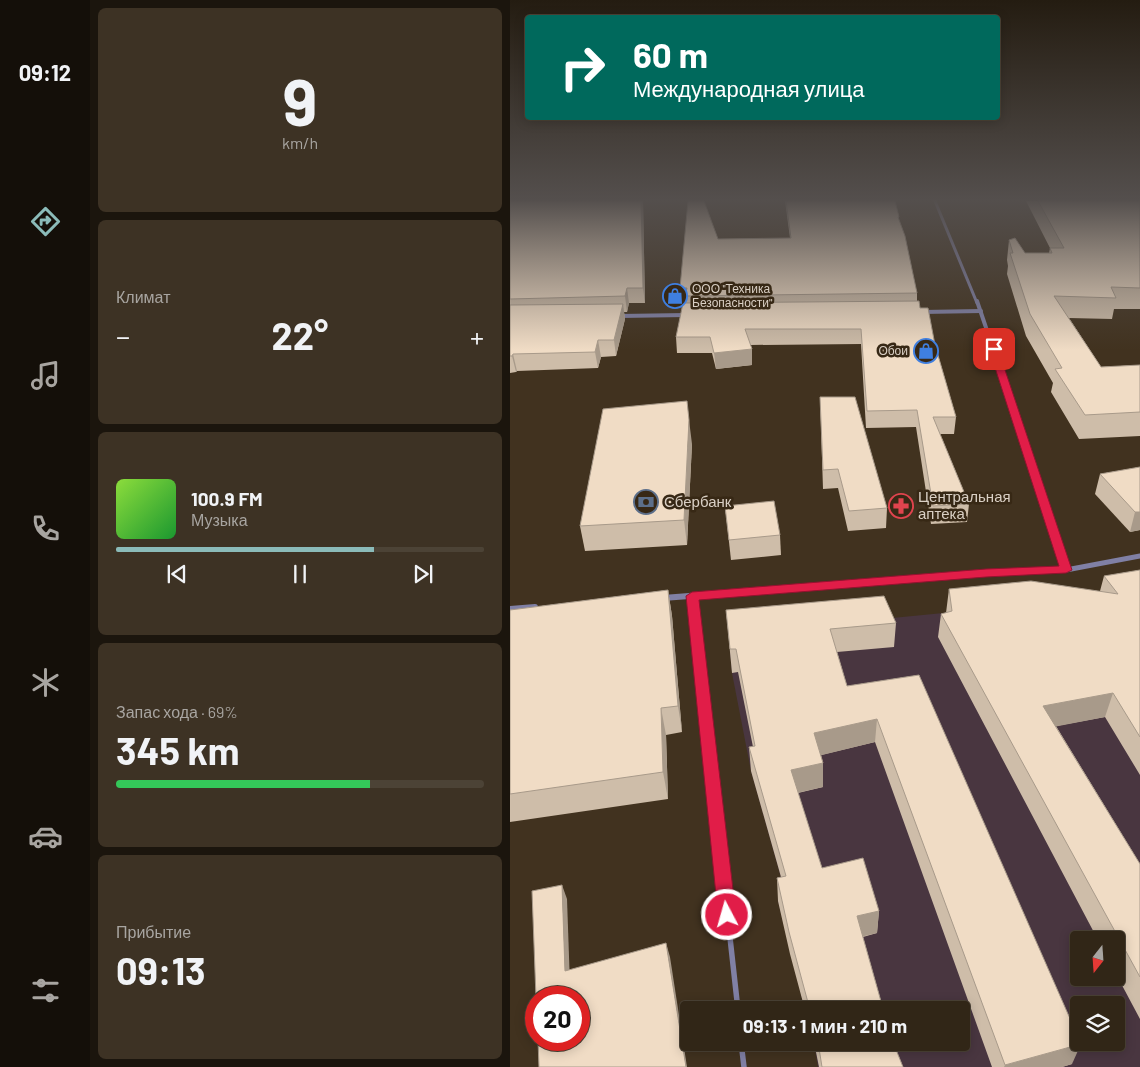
<!DOCTYPE html>
<html lang="ru">
<meta charset="utf-8">
<style>
:root{--surface:#312617;--page:#3d3224;--text:#f1f3f6;--muted:#a8a5a1;--line:#4c4336;--accent:#8bbbb9}
body{margin:0;font-family:Barlow,sans-serif;background:var(--page);color:var(--text);height:100vh;display:flex;flex-direction:column;font-size:19px;white-space:nowrap}
*{box-sizing:border-box;margin:0}
p{font-size:16px;color:var(--muted)}
.icon{flex:none;width:28px;height:28px;fill:none;stroke:currentColor;stroke-width:2;stroke-linecap:round;stroke-linejoin:round}
.map{position:relative;flex:1;overflow:hidden}
.sheet{display:flex;flex-direction:column;gap:8px;padding:8px;background:#1b150d;width:420px}
.sheet>*{flex:none}
.guide{position:absolute;left:15px;top:15px;width:475px;height:105px;border-radius:5px;box-shadow:0 2px 12px #0003,0 0 0 1px var(--line);background:#00695c;color:#fff;overflow:hidden}
.needle{width:32px;rotate:197deg}
.tools{position:absolute;left:560px;top:931px;display:grid;gap:10px}
.tools a{display:grid;place-items:center;width:55px;height:55px;border-radius:5px;background:var(--surface);box-shadow:0 2px 12px #0003,0 0 0 1px var(--line);font-size:25px}
.speed{position:absolute;left:15px;top:986px;display:flex;gap:10px;font-size:25px;font-weight:700;text-align:center}
.speed>*{display:grid;place-content:center;width:65px;height:65px;border-radius:50%;background:var(--surface);box-shadow:0 2px 12px #0003,0 0 0 1px var(--line);line-height:1}
.speed .limit{border:8px solid #d22;background:#fff;color:#111}
.pin{position:absolute;display:grid;place-items:center;width:42px;height:42px;color:#fff;margin:-21px;border-radius:10px;box-shadow:0 2px 8px #0006}
.me{position:absolute;width:55px;margin:-28px;rotate:354deg;stroke-linejoin:round;filter:drop-shadow(0 0 4px #0008)}
.turn{display:flex;align-items:center;gap:18px;height:105px;padding:0 25px;font-size:22px}
.turn .icon{width:65px;height:65px;stroke-width:2.5}
.turn b{display:block;font-size:35px;line-height:42px}
.big{font-size:38px;font-weight:700;line-height:1.1}
.sheet .tile{flex:1;display:flex;flex-direction:column;justify-content:center;gap:8px;min-width:0;padding:0 18px;border-radius:8px;background:var(--page)}
.sheet .dial{align-items:center;gap:0}
.dial b{font-size:65px;line-height:1}
.song{display:flex;align-items:center;gap:15px}
.cover{width:60px;height:60px;border-radius:8px;background:linear-gradient(135deg,hsl(90 70% 55%),hsl(130 70% 35%))}
.played{height:5px;border-radius:2px;background:linear-gradient(90deg,var(--accent) 70%,var(--line) 70%)}
.keys{display:flex;justify-content:space-around;direction:ltr}
.heat{display:flex;justify-content:space-between;align-items:center;font-size:28px;direction:ltr}
.charge{height:8px;border-radius:4px;background:linear-gradient(90deg,#34c759 69%,var(--line) 0)}
.trip{position:absolute;left:170px;top:1001px;width:290px;height:50px;border-radius:5px;background:var(--surface);box-shadow:0 2px 12px #0003,0 0 0 1px var(--line);font-weight:700;line-height:50px;text-align:center}
main{display:flex;flex:1;min-height:0}
.menu{display:flex;flex-direction:column;width:90px;justify-content:space-around;align-items:center;background:#140f09;color:var(--muted)}
.menu .icon{width:35px;height:35px}
.menu .active{color:var(--accent)}
.menu b{font-size:22px;color:var(--text)}
.map>svg:first-child{display:block}
.commercial{fill:#493640;fill-rule:evenodd}
.lines{fill:none;stroke-linecap:round;stroke-linejoin:round}
.service-far1{stroke:#8080a5;stroke-width:4.5}
.service{stroke:#8080a5;stroke-width:5.5}
.minor-far3{stroke:#8080a5;stroke-width:3}
.minor-far2{stroke:#8080a5;stroke-width:4}
.minor-far1{stroke:#8080a5;stroke-width:5}
.minor{stroke:#8080a5;stroke-width:6}
.wall{fill:#cebda9}
.shaded-wall{fill:#a89a8a}
.building{fill:#f0dcc5;stroke:#a89a8a}
.route{fill:#e11d48;stroke:#92132f}
.labels{text-anchor:middle;stroke-width:5;stroke-linejoin:round;paint-order:stroke}
.far-poi-label{font-size:12px;fill:#d9cfc4;stroke:#372815;text-anchor:start}
.poi-label{font-size:15px;fill:#d9cfc4;stroke:#372815;text-anchor:start}
</style>
<main>
<nav class="menu">
<b>09:12</b>
<svg class="icon active" aria-label="directions" viewBox="0 0 24 24"><path d="M12 3l9 9-9 9-9-9zM9 14v-3h6M13 9l2 2-2 2"/></svg>
<svg class="icon" aria-label="music" viewBox="0 0 24 24"><path d="M9 18V5l10-2v13"/><circle cx="6" cy="18" r="3"/><circle cx="16" cy="16" r="3"/></svg>
<svg class="icon" aria-label="phone" viewBox="0 0 24 24"><path d="M5 4h4l2 5-3 2q2 4 5 5l2-3 5 2v4C11 20 4 13 5 4z"/></svg>
<svg class="icon" aria-label="climate" viewBox="0 0 24 24"><path d="M12 3v18M4 7l16 10M4 17L20 7"/></svg>
<svg class="icon" aria-label="car" viewBox="0 0 24 24"><path d="M5 17H2v-5l4-1 3-4h7l3 4 3 1v5h-3M9 17h6M6 11h13"/><circle cx="7" cy="17" r="2"/><circle cx="17" cy="17" r="2"/></svg>
<svg class="icon" aria-label="filters" viewBox="0 0 24 24"><path d="M4 7h16M4 17h16"/><circle cx="9" cy="7" r="2"/><circle cx="15" cy="17" r="2"/></svg>
</nav>
<section class="sheet">
<div class="tile dial"><b>9</b><p>km/h</p></div>
<div class="tile"><p>Климат</p>
<div class="heat"><a>−</a><b class="big">22°</b><a>+</a></div>
</div>
<div class="tile">
<div class="song"><i class="cover"></i><div><b>100.9 FM</b><p>Музыка</p></div></div>
<div class="played"></div>
<div class="keys"><svg class="icon" aria-label="previous" viewBox="0 0 24 24"><path d="M18 5L8 12l10 7zM5 5v14"/></svg><svg class="icon" aria-label="pause" viewBox="0 0 24 24"><path d="M8 5v14M16 5v14"/></svg><svg class="icon" aria-label="next" viewBox="0 0 24 24"><path d="M6 5l10 7-10 7zM19 5v14"/></svg></div>
</div>
<div class="tile"><p>Запас хода · 69%</p><b class="big">345 km</b><div class="charge"></div></div>
<div class="tile"><p>Прибытие</p><b class="big">09:13</b></div>
</section>
<div class="map">
<svg width="630" height="1067" viewBox="0 0 630 1067">
<rect width="100%" height="100%" fill="#41321f"/>
<path class="commercial" d="M630,592v475h-322l-4,-24 147,-1v-32h-156l-27,-109 9,-2 -36,-128 -19,-98 -3,-33 9,-7 277,-27zM569,940h37v38h-37zM569,1005h37v37h-37z"/>
<g class="lines">
<polyline class="service-far1" points="182,596 205,803"/>
<g class="service">
<polyline points="205,802 228,1010"/>
<polyline points="231,1042 234,1067"/>
</g>
<polyline class="minor-far3" points="425,201 467,303"/>
<g class="minor-far2">
<polyline points="467,301 511,431"/>
<polyline points="412,312 471,311"/>
<polyline points="109,316 176,315"/>
</g>
<g class="minor-far1">
<polyline points="510,430 556,570"/>
<polyline points="189,595 476,573 556,570 630,556"/>
</g>
<g class="minor">
<polyline points="153,598 205,594"/>
<polyline points="0,609 25,607"/>
</g>
</g>
<g class="wall">
<polygon points="0,201 133,201 135,303 119,303 117,312 114,312 115,319 106,356 91,357 88,368 7,371 6,372 0,373"/>
<polygon points="275,201 385,201 389,217 389,221 407,293 407,301 425,345 446,417 444,434 430,434 459,504 457,522 421,524 406,427 356,428 351,344 240,345 242,365 206,369 202,353 167,353 166,337 176,303 172,303 170,288 280,238"/>
<polygon points="516,201 630,201 630,309 604,309 602,319 559,318 591,367 630,365 630,436 569,439 541,392 543,383 516,336 497,274 498,266 497,260 499,240 515,253 539,253 540,248"/>
<polygon points="310,397 377,508 376,528 338,531 328,488 313,489"/>
<polygon points="182,444 177,545 75,551 70,526"/>
<polygon points="630,467 630,530 620,532 585,494 590,474"/>
<polygon points="215,506 270,535 271,555 221,560"/>
<polygon points="630,570 630,775 595,717 546,726 630,864 630,1019 606,974 606,940 588,940 428,637 431,614 436,613 439,589 590,591 594,576"/>
<polygon points="158,590 162,616 172,732 156,735 158,799 0,822 0,610"/>
<polygon points="216,610 386,623 384,647 327,652 337,686 409,675 562,1064 552,1067 482,1067 365,742 311,755 313,763 313,787 288,793 312,868 369,911 367,933 353,937 372,1005 372,1010 295,1010 280,954 268,901 267,878 271,877 241,771 239,747 243,747 228,672 222,673"/>
<polygon points="304,1042 383,1042 393,1067 309,1067"/>
</g>
<g class="shaded-wall">
<polygon points="131,201 133,201 135,303 133,288"/>
<polygon points="117,288 119,303 117,312 115,296"/>
<polygon points="113,304 115,319 106,356 104,340"/>
<polygon points="88,340 91,357 88,368 85,352"/>
<polygon points="242,349 242,365 206,369 204,353"/>
<polygon points="3,354 7,371 6,372 2,356"/>
<polygon points="179,420 182,444 177,545 174,520"/>
<polygon points="625,512 630,512 630,530 620,532"/>
<polygon points="158,590 162,616 172,732 168,706"/>
<polygon points="603,693 595,717 528,730 533,706"/>
<polygon points="151,708 156,735 158,799 153,772"/>
<polygon points="367,719 365,742 304,757 304,733"/>
<polygon points="313,763 313,787 282,794 281,770"/>
<polygon points="52,885 57,899 60,985 55,971"/>
<polygon points="369,911 367,933 346,938 347,916"/>
<polygon points="156,943 160,957 177,1067 176,1067"/>
<polygon points="571,1044 562,1064 552,1067 494,1067 495,1065"/>
</g>
<g class="building">
<polygon points="0,201 131,201 133,288 117,288 115,296 0,299"/>
<polygon points="178,201 194,201 208,239 281,238 276,201 385,201 389,217 388,217 395,236 407,293 175,296 177,288 170,288"/>
<polygon points="528,201 630,201 630,288 601,287 606,298 544,296 591,367 630,365 630,412 575,415 545,369 552,368 520,314 500,253 503,253 499,240 505,238 515,253 542,253 540,248 554,248"/>
<polygon points="409,301 410,308 418,308 425,345 446,417 423,417 459,504 423,506 407,410 357,411 351,329 235,329 242,349 204,353 200,337 166,337 173,303"/>
<polygon points="113,304 104,340 88,340 85,352 3,354 2,356 0,356 0,305"/>
<polygon points="310,397 345,397 377,508 339,511 328,469 313,470"/>
<polygon points="177,401 179,420 174,520 70,526 93,409"/>
<polygon points="630,467 630,512 625,512 590,474"/>
<polygon points="264,501 270,535 219,540 215,506"/>
<polygon points="630,570 630,737 603,693 533,706 630,864 630,977 431,614 442,611 439,589 521,581 608,594 594,576"/>
<polygon points="158,590 168,706 151,708 153,772 0,794 0,610"/>
<polygon points="374,596 386,623 320,629 337,686 409,675 569,1039 569,1042 570,1042 571,1044 495,1065 367,719 304,733 313,763 281,770 312,868 353,858 369,911 347,916 372,1005 367,1006 369,1010 300,1010 279,932 267,878 276,876 239,747 245,746 226,649 220,649 216,610"/>
<polygon points="52,885 55,971 156,943 176,1067 29,1067 28,1040 69,1040 69,998 26,998 22,891"/>
<polygon points="308,1042 383,1042 393,1067 312,1067"/>
</g>
<linearGradient id="sky" x2="0" y2="1"><stop stop-color="#241c11"/><stop offset="0.57" stop-color="#544f4d"/><stop offset="1" stop-color="#544f4d" stop-opacity="0"/></linearGradient>
<rect width="630" height="350" fill="url(#sky)"/>
<polygon class="route" points="484,346 488,349 562,570 556,573 476,577 189,600 226,915 223,921 217,924 211,921 208,915 176,596 182,592 476,569 549,566 479,349"/>
<defs>
<symbol id="shop-ring" viewBox="-11 -11 22 22"><circle r="9.5" fill="#372815" stroke="#3f7fe0" stroke-width="1.5"/><path d="M-5-2.5h2.3a2.7 3.5 0 0 1 5.4 0H5L5.5 6h-11ZM-1.5-2.5h3a1.5 2.3 0 0 0-3 0Z" fill="#3f7fe0"/></symbol>
<symbol id="bank-ring" viewBox="-11 -11 22 22"><circle r="9.5" fill="#372815" stroke="#5c6f8a" stroke-width="1.5"/><path d="M-6-4H6V4H-6ZM0-2.3a2.3 2.3 0 1 0 0 4.6a2.3 2.3 0 1 0 0-4.6Z" fill="#5c6f8a"/></symbol>
<symbol id="pharmacy-ring" viewBox="-11 -11 22 22"><circle r="9.5" fill="#372815" stroke="#e0444e" stroke-width="1.5"/><path d="M-2-6h4v4h4v4h-4v4h-4v-4h-4v-4h4Z" fill="#e0444e"/></symbol>
</defs>
<g fill-rule="evenodd">
<use href="#shop-ring" x="151" y="282" width="28" height="28"/>
<use href="#shop-ring" x="402" y="337" width="28" height="28"/>
<use href="#bank-ring" x="122" y="488" width="28" height="28"/>
<use href="#pharmacy-ring" x="377" y="492" width="28" height="28"/>
</g>
<g class="labels">
<g class="far-poi-label">
<text x="182" y="293">ООО "Техника<tspan x="182" dy="14">Безопасности"</tspan></text>
<text x="398" y="355" text-anchor="end">Обои</text>
</g>
<g class="poi-label">
<text x="408" y="502">Центральная<tspan x="408" dy="17">аптека</tspan></text>
<text x="154" y="507">Сбербанк</text>
</g>
</g>
</svg>
<div class="tools">
<a><svg class="needle" viewBox="-14 -14 28 28"><path d="M0-13l5 13h-10z" fill="#e53935"/><path d="M0 13l5-13h-10z" fill="#a8a5a1"/></svg></a>
<a><svg class="icon" aria-label="layers" viewBox="0 0 24 24"><path d="M12 4l9 5-9 5-9-5zM3 14l9 5 9-5"/></svg></a>
</div>
<div class="speed"><div class="limit">20</div></div>
<div class="pin" style="left:484px;top:349px;background:#d93025"><svg class="icon" aria-label="arrive" viewBox="0 0 24 24"><path d="M6 21V4h12l-3 4 3 4H6"/></svg></div>
<svg class="me" style="left:217px;top:915px" viewBox="-20 -20 40 40"><circle r="17" fill="#e11d48" stroke="#fff" stroke-width="3"/><path d="M0-11L8 9 0 5-8 9z" fill="#fff"/></svg>
<div class="trip">09:13 · 1 мин · 210 m</div>
<div class="guide">
<div class="turn"><svg class="icon" aria-label="right" viewBox="0 0 24 24"><path d="M7 20v-9h11M14 6l5 5-5 5"/></svg><div><b>60 m</b>Международная улица</div></div>
</div>
</div>
</main>
